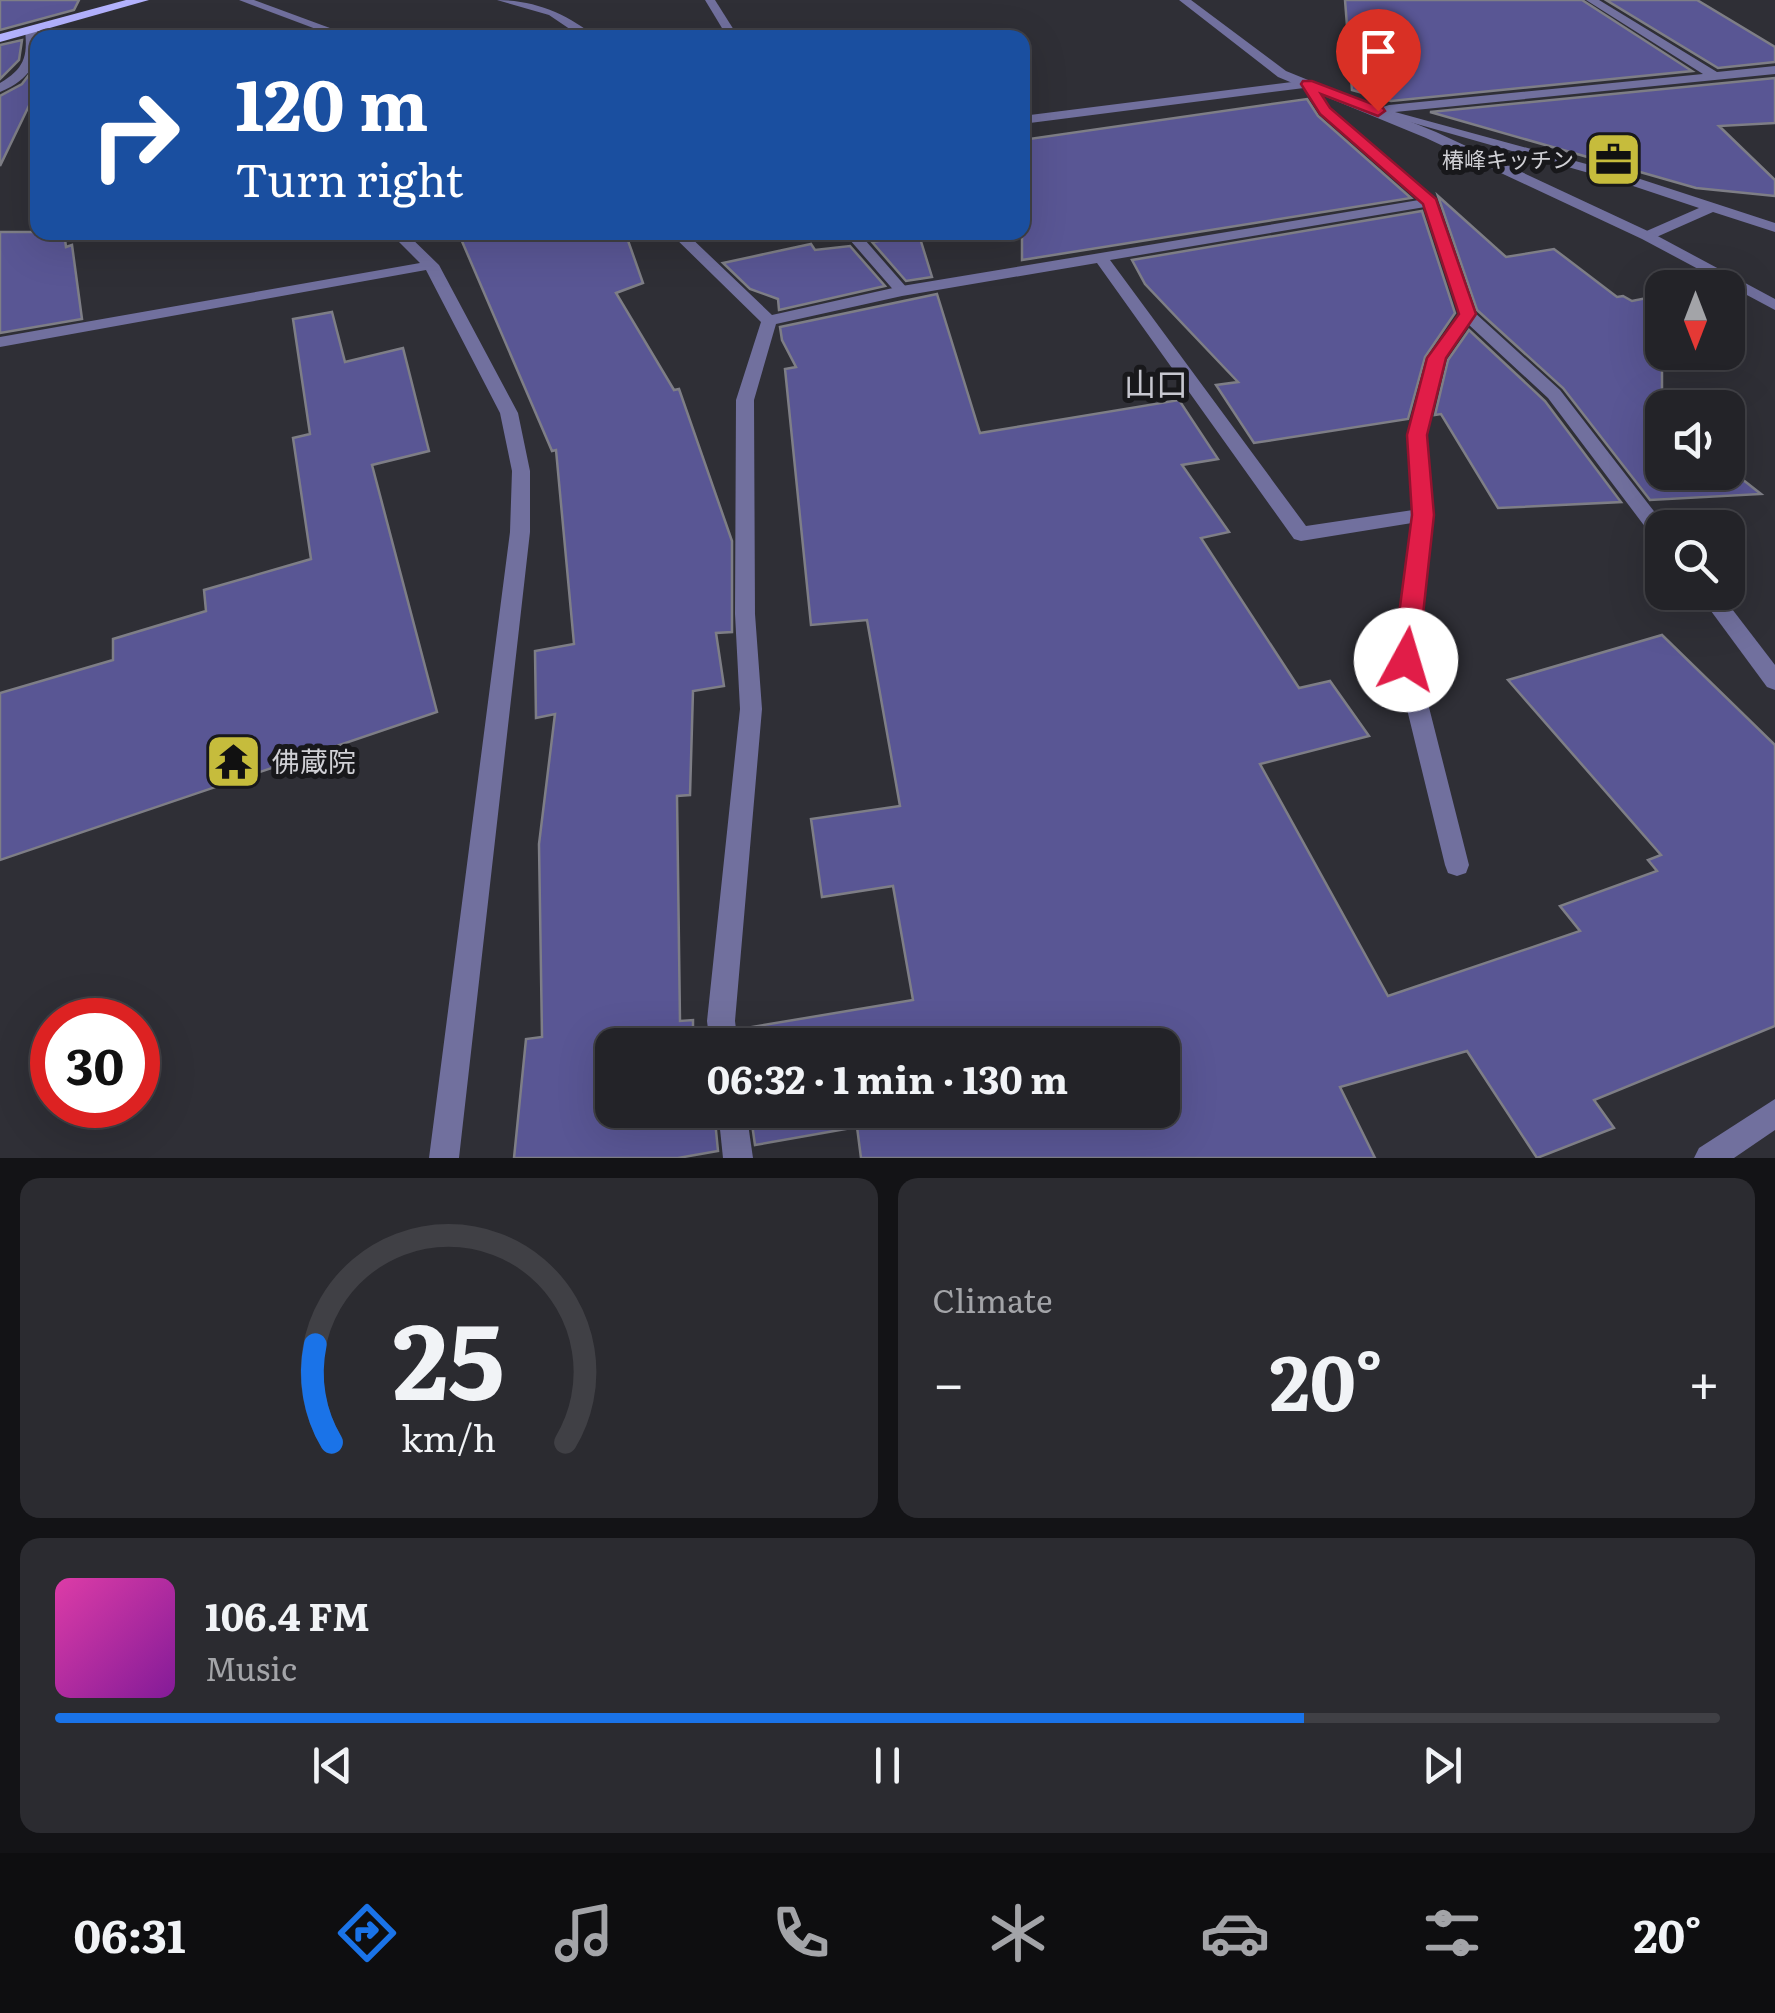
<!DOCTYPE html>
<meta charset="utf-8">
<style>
:root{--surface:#232328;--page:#2b2b30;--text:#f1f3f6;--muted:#a3a4a8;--line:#404045;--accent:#1a73e8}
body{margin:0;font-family:Literata,"Noto Sans JP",serif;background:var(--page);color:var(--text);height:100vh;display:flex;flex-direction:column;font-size:38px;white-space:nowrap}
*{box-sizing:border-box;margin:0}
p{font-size:32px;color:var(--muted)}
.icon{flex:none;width:55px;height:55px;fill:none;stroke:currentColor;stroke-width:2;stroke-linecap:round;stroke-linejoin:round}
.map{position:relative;height:1158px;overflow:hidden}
.sheet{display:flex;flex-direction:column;gap:20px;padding:20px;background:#131316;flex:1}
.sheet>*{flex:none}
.hud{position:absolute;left:30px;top:30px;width:1000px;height:210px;border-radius:20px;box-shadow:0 10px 40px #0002,0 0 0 2px var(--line);background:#1a4fa0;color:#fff;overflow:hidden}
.needle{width:65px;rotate:180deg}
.buttons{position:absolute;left:1645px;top:270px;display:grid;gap:20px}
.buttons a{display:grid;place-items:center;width:100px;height:100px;border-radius:20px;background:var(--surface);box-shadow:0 10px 40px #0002,0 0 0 2px var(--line);font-size:50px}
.speed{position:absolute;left:30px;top:998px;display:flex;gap:20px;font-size:50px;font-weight:700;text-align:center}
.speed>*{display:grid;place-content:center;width:130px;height:130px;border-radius:50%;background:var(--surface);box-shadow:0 10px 40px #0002,0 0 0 2px var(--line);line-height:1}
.speed .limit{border:15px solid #d22;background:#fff;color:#111}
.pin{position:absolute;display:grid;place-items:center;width:85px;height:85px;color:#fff;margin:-102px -42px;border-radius:50% 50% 50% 0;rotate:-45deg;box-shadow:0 0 10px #0007}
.pin .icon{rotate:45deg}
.me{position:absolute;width:110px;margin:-55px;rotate:6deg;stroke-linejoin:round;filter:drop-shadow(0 0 8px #0008)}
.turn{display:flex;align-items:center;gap:35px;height:210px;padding:0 40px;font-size:45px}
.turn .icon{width:130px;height:130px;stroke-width:2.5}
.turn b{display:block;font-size:70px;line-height:85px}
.big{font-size:75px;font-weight:700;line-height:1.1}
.sheet .card{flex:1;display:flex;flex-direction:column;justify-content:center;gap:15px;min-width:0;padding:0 35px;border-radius:20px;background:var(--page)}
.sheet .dial{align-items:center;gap:0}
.dial svg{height:260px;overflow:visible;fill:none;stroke:var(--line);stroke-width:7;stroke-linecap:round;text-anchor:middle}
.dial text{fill:var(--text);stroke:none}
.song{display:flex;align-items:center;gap:30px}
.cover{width:120px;height:120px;border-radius:15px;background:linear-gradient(135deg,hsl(320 70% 55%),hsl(290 70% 35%))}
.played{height:10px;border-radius:5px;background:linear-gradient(90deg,var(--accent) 75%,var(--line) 75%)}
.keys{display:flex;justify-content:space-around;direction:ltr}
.heat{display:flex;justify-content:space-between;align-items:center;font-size:55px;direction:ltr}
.sheet .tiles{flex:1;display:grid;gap:20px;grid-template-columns:1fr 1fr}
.card:last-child{grid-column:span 2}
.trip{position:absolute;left:595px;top:1028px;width:585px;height:100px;border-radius:20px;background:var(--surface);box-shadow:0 10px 40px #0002,0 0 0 2px var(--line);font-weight:700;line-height:100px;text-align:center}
.tab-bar{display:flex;height:160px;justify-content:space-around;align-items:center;background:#0e0e10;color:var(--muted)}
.tab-bar .icon{width:70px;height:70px}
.tab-bar .active{color:var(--accent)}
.tab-bar b{font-size:45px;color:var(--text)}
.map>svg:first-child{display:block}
.building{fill:#595694;stroke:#7e7e86;stroke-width:2.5}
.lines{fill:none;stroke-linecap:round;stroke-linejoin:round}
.service{fill:#71709e;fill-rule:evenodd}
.minor{fill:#71709e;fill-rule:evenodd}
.tertiary{fill:#71709e;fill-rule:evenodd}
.primary{fill:#b3b2fe;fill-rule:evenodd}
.route{fill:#e11d48;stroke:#92132f;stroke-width:2.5}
.labels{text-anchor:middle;stroke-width:10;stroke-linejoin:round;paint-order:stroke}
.far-poi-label{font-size:22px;fill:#d0d0d5;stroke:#18181b;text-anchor:end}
.poi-label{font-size:28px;fill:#d0d0d5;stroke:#18181b;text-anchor:start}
.quarter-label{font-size:32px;fill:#c7c7cf;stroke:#18181b}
</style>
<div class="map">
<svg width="1775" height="1158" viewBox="0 0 1775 1158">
<rect width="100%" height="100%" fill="#2f2f36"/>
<g class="building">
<polygon points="0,0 79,0 74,10 0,30"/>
<polygon points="1345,0 1582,0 1692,71 1391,101 1352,90"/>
<polygon points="1606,0 1697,0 1775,47 1775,62 1718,68"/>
<polygon points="22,40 19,60 0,79 0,45"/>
<polygon points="38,63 38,87 0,166 0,96 22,84"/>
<polygon points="1775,78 1775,123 1719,126 1775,180 1775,196 1696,188 1430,112"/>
<polygon points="1307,99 1318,116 1411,198 1022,260 1022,140"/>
<polygon points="1438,196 1506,257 1554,249 1617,297 1623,296 1632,301 1662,295 1662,472 1728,472 1728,468 1761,494 1650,500 1563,388 1477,310"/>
<polygon points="1422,211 1455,313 1425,357 1408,419 1254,443 1216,385 1238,382 1145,284 1132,260"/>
<polygon points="0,232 64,232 66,247 72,245 82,319 0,333"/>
<polygon points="458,232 625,232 643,283 616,293 674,390 679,389 732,541 732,632 716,633 724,686 693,691 690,795 677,796 680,1021 693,1020 693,1036 705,1034 706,1045 612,1045 612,1110 714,1110 718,1151 678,1158 514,1158 526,1039 542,1037 539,844 555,714 536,718 535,651 574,644 556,450 552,451"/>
<polygon points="919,235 932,277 906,281 872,242"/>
<polygon points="811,244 815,250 850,246 885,286 779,310 778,299 750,289 723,263"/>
<polygon points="937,294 980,433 1179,400 1218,459 1182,465 1229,532 1201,538 1299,688 1330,681 1369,736 1260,764 1388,996 1580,931 1560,906 1657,871 1648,860 1661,855 1508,680 1662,635 1775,745 1775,1026 1594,1100 1614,1128 1537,1158 1467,1051 1340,1087 1375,1158 861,1158 857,1127 755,1145 750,1110 1162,1110 1162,1045 742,1045 740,1029 913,1000 893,886 822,897 811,819 900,806 867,620 811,625 785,369 796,367 782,340 780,327"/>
<polygon points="332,312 345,362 403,348 429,451 372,465 437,712 0,860 0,693 113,660 113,639 206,611 204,590 311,559 293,438 310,434 293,319"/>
<polygon points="1469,330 1545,401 1621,502 1498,508 1441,414 1435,415 1448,360"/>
</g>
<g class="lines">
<g class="service">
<path d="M497,0c38,0 71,14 100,38h-14l-34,-23z"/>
<polygon points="705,0 715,0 739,38 728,38"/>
<polygon points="1308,80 1312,81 1312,87 1022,124 1022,116"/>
<polygon points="843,232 858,232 907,288 907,294 897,294"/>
</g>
<g class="minor">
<polygon points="239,0 254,0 357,38 340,38"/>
<polygon points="1586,0 1599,0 1717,72 1775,66 1775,74 1395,112 1634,177 1775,223 1775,232 1713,212 1652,239 1642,239 1642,233 1699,208 1624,183 1371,111 1389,105 1703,74"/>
<path d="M31,27l6,3c3,32 -6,49 -37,62v-9c24,-14 28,-26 25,-53z"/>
<path d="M1308,80l4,1 18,26 105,92 39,113 86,78 107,138h-5v14l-7,-2 -107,-142 -80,-74 -23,34 -19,77 6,80 -15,145 52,205 -3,8 -9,3 -9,-3 -3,-8 -50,-205 17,-137 -111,18 -7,-2 -197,-276 -195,33 -126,28 -22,76 1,214 7,95 -27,312 3,24h-28l-3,-24 33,-312 -5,-95 1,-214 25,-78 -92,-90h16l87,83 130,-29 517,-86 -98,-87 -19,-29zM1425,207l34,107 -30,44 -21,77 5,75 -107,16 -196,-266z"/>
<polygon points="389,232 405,232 439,265 518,413 530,471 530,532 459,1158 429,1158 510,532 512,471 500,413 426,270 0,347 0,337 420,263"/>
<polygon points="1697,592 1719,592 1775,665 1775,690 1767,687"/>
<polygon points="1775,1099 1775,1130 1734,1158 1694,1158 1699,1148"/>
<polygon points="718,1110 746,1110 753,1158 723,1158"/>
</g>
<polygon class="tertiary" points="1179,0 1191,0 1286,71 1436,132 1652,233 1775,299 1775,310 1642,239 1426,138 1278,77"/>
<polygon class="primary" points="126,0 149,0 0,42 0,34"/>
</g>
<polygon class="route" points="1303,81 1312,81 1383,108 1385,111 1378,116 1321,94 1330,108 1436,199 1476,314 1446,358 1427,435 1434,515 1418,660 1414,667 1397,667 1393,660 1412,515 1407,435 1427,358 1459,314 1423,204 1320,114 1301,84"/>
<defs>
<symbol id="office-square" viewBox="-11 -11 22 22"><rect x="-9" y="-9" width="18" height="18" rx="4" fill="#c6bc3c" stroke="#18181b"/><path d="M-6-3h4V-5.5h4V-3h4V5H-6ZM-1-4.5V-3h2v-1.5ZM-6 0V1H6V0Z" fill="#111"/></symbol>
<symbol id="temple-square" viewBox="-11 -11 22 22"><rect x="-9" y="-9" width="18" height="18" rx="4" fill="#c6bc3c" stroke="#18181b"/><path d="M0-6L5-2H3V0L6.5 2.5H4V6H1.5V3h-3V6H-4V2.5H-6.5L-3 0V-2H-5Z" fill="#111"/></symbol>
</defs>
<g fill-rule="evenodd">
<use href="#office-square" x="1582" y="128" width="63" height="63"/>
<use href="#temple-square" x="202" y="730" width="63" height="63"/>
</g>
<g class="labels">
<g class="far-poi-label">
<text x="1574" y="168">椿峰キッチン</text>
</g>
<g class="poi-label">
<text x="272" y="772">佛蔵院</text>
</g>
<g class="quarter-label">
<text x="1156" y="396">山口</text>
</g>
</g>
</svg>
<div class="buttons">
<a><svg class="needle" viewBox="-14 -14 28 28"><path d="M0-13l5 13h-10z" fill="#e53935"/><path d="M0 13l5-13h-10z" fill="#a3a4a8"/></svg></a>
<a><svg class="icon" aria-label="sound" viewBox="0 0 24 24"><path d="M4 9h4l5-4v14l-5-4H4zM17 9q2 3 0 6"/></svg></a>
<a><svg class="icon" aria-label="search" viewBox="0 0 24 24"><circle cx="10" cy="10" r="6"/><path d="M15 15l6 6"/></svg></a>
</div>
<div class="speed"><div class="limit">30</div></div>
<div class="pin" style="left:1378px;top:111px;background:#d93025"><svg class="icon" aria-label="arrive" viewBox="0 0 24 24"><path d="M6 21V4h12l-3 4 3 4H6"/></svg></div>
<svg class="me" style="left:1406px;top:660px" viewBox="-20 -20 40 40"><circle r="19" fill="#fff"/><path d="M0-13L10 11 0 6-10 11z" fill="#e11d48"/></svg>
<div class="trip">06:32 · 1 min · 130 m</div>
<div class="hud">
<div class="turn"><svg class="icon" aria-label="right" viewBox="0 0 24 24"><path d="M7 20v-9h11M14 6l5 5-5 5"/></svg><div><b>120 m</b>Turn right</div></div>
</div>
</div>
<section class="sheet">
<div class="tiles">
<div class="card dial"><svg viewBox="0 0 100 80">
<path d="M14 69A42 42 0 1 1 86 69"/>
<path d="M14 69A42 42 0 0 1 9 39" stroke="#1a73e8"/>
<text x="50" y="56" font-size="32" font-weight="700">25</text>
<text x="50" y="72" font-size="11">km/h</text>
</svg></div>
<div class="card"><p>Climate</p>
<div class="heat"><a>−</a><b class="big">20°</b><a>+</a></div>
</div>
<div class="card">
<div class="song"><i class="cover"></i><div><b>106.4 FM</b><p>Music</p></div></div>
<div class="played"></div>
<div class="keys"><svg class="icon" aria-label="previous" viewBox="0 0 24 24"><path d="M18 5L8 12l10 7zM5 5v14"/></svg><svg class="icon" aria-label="pause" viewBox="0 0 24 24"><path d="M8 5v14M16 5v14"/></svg><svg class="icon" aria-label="next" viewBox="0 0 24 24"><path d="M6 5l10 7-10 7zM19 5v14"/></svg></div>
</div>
</div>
</section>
<nav class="tab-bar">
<b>06:31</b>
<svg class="icon active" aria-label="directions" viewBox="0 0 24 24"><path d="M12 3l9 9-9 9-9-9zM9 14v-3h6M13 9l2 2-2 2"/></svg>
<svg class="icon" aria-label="music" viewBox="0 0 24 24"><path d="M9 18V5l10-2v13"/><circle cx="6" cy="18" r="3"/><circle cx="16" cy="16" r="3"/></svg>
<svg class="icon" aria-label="phone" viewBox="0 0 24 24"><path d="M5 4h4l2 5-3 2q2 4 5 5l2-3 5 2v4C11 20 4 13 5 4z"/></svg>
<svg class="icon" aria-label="climate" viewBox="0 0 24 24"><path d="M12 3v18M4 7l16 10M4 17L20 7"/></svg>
<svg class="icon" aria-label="car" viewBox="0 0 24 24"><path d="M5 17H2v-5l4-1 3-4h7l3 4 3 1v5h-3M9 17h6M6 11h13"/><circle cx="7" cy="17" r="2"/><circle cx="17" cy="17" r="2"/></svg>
<svg class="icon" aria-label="filters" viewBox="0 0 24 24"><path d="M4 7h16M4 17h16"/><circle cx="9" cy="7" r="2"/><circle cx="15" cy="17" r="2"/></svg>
<b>20°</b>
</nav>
